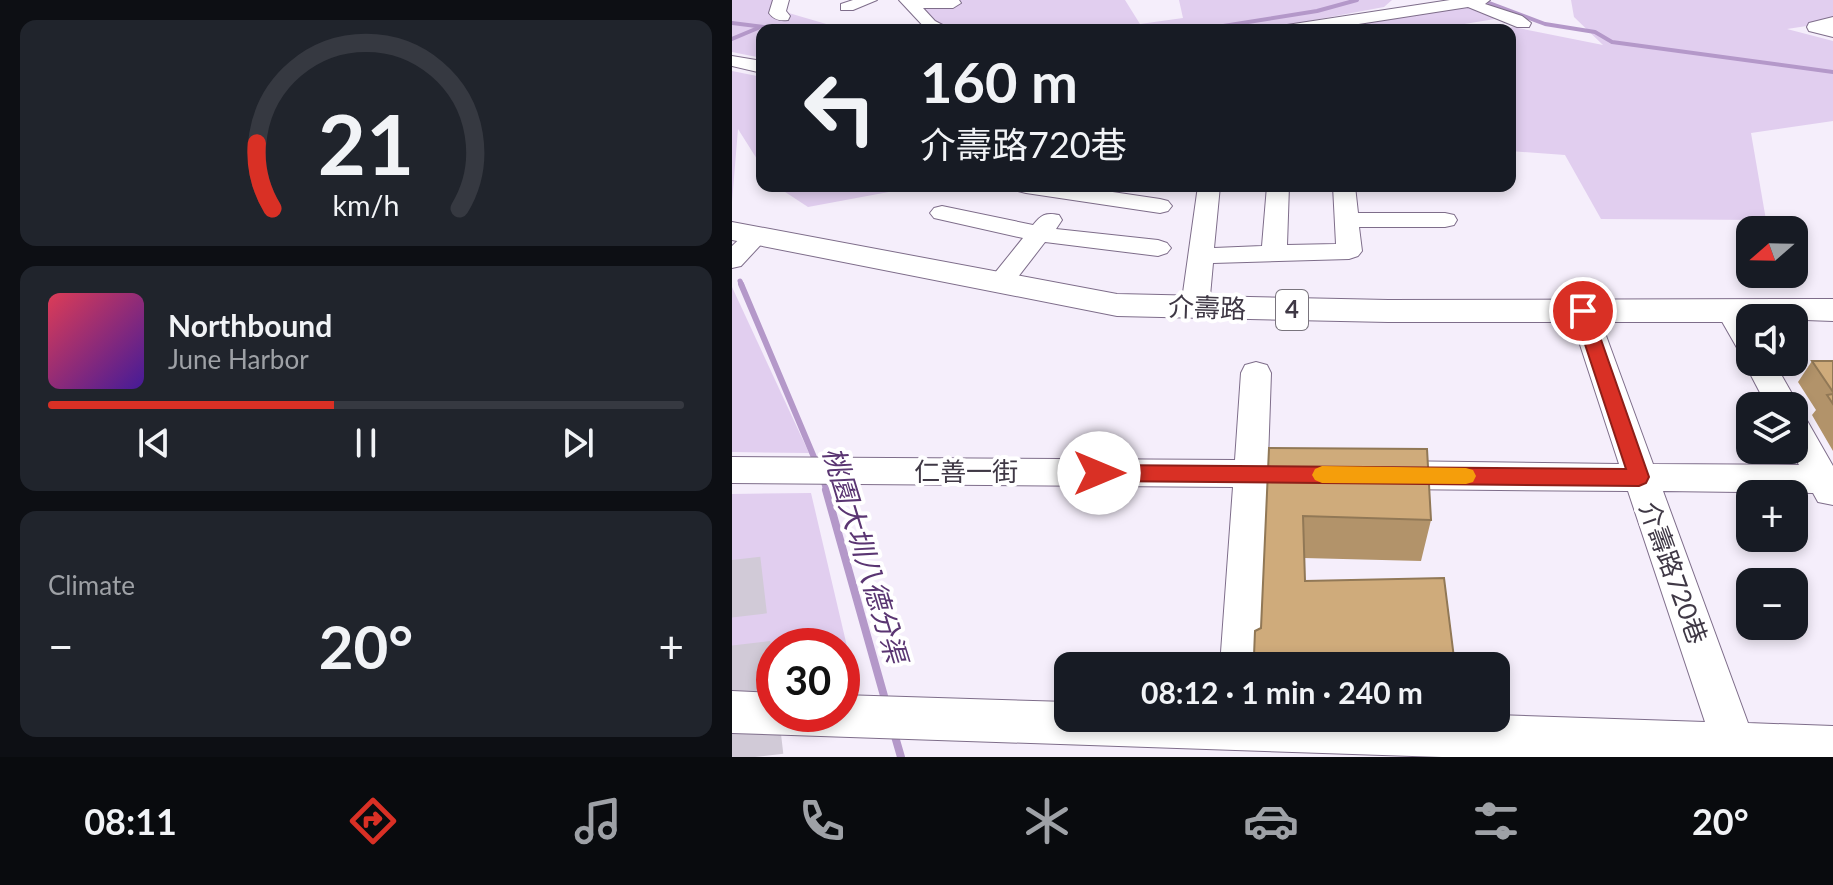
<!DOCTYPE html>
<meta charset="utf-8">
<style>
:root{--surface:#171b24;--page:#20242c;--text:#f1f3f6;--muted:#9ea1a6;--line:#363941;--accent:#d93025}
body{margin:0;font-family:Lato,"Noto Sans TC",sans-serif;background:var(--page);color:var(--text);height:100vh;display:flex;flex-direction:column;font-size:30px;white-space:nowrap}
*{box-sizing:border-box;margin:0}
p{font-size:26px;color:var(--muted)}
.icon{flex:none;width:44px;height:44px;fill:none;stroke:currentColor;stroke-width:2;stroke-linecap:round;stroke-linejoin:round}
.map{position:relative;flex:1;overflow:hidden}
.sheet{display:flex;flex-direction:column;gap:20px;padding:20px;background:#0d0f14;width:732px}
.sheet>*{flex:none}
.hud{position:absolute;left:24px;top:24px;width:760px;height:168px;border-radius:16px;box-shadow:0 4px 12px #0003;background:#171b24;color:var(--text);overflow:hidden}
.needle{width:52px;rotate:250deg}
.buttons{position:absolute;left:1004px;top:216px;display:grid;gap:16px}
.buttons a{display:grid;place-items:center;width:72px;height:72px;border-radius:16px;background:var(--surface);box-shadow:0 4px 12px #0003;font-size:40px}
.speed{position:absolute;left:24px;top:628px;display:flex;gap:16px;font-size:40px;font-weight:700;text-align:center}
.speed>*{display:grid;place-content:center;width:104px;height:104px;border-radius:50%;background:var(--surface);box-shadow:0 4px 12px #0003;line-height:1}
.speed .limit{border:12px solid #d22;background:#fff;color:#111}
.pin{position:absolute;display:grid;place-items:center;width:68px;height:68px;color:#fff;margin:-34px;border:4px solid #fff;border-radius:50%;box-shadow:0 2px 8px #0007}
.me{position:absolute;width:88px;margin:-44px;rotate:90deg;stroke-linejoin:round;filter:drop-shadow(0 0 6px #0008)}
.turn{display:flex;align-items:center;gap:28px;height:168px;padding:0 32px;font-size:36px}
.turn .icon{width:104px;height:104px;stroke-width:2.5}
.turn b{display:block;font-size:56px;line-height:68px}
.big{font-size:60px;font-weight:700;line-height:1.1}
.sheet .card{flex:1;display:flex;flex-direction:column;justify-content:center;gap:12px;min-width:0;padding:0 28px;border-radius:16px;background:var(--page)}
.sheet .dial{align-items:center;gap:0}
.dial svg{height:208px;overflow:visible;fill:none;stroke:var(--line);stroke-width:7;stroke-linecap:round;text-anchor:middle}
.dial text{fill:var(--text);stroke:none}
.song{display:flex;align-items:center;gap:24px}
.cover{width:96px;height:96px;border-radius:12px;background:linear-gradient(135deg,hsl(350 70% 55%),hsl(260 70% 35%))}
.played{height:8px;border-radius:4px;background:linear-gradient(90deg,var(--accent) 45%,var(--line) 45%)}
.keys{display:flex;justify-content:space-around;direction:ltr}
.heat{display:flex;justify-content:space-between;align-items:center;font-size:44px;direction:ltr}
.trip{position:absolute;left:322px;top:652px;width:456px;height:80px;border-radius:16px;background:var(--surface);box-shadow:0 4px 12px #0003;font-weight:700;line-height:80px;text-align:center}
.tab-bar{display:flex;height:128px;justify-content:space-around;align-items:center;background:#090b0e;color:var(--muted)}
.tab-bar .icon{width:56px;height:56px}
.tab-bar .on{color:var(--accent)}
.tab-bar b{font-size:36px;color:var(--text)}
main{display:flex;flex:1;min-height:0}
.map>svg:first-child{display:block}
.green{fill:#e1ceef}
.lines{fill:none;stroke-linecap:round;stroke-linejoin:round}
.stream-far3{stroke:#b498c9;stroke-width:4}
.stream-far2{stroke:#b498c9;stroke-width:5}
.stream-far1{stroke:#b498c9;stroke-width:6}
.stream{stroke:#b498c9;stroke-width:8}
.highway-tunnel{stroke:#d1cad7;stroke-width:57;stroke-dasharray:57 28;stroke-linecap:butt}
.minor-casing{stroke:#7e6d8a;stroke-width:2}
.major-casing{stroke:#7e6d8a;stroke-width:2}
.minor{fill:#fff;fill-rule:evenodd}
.major{fill:#fff;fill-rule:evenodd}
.wall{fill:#b2936a}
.building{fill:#cfab7b;stroke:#917856;stroke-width:2}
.route{fill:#d93025;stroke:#8d1f18;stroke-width:2}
.slow{fill:#f59e0b}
.labels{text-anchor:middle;stroke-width:8;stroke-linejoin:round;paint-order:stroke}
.shield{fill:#fff;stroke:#79747d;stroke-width:2}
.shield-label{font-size:24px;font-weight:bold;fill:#3f3845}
.street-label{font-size:26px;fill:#3f3845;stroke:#fff}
.water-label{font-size:28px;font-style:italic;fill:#5a3572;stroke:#fff}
</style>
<main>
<section class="sheet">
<div class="card dial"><svg viewBox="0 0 100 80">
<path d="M14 69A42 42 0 1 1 86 69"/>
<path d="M14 69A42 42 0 0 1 8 44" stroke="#d93025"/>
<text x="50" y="56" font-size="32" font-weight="700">21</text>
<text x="50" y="72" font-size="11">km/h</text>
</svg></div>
<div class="card">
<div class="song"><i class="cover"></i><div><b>Northbound</b><p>June Harbor</p></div></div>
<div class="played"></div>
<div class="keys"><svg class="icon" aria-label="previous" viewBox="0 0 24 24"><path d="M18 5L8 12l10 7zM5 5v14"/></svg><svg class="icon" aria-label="pause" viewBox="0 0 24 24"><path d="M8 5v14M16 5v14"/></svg><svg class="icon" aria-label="next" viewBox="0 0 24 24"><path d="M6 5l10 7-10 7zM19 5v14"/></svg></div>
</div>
<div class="card"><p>Climate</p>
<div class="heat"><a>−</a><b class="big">20°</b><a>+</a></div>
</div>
</section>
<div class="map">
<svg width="1101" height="757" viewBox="0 0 1101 757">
<rect width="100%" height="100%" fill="#f5eefb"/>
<g class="green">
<polygon points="0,0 46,0 43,9 108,28 125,30 30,30 30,58 0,52"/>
<polygon points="188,0 393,0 408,24 451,18 447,0 660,0 652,7 528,30 222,30 210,27 191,14"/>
<polygon points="839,0 1101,0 1101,22 1055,29 1101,41 1101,121 1019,133 1034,220 869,219 833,155 778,151 778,30 756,30 781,27 871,45 842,17"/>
<polygon points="732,4 748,13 769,18 696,30 564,30"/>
<polygon points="0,71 30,77 30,167 6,129 0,202"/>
<polygon points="44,186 189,186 76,207"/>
<polygon points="0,287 77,453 0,452"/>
<polygon points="79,493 125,689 110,689 110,646 42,646 42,687 0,686 0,494"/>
</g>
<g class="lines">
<g class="stream-far3">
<polyline points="749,0 813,24 863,32 880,42 1101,72"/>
<polyline points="0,23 56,30"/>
<polyline points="466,30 585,11 625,0"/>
<polyline points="0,39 26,28"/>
</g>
<polyline class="stream-far2" points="8,281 10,286"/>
<g class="stream-far1">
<polyline points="9,284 84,462"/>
<polyline points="91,479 95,492"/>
</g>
<g class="stream">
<polyline points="94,490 154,703"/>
<polyline points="162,733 169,757"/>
</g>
<polyline class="highway-tunnel" points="0,560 23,757"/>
<defs>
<g id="minor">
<path d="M41,0h16l-3,11 4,5 -2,4c-8,1 -14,0 -19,-7z"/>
<polygon points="121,0 145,0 121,10 109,10 109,4"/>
<polygon points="167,0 227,0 229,3 221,8 191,8 203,21 220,30 195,30"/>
<polygon points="718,0 758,0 753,4 790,16 799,23 797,27 785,27 736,7 588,30 546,30 555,25"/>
<polygon points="1101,17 1101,37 1077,31 1075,27 1077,23"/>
<polygon points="0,56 30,61 30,73 0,66"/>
<polygon points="283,186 340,186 428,199 436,201 440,206 436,211 428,213 294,193 286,191"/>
<polygon points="466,186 488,186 482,248 530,246 535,186 557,186 555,245 604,244 601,186 623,186 626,213 713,213 722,215 725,220 722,225 713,227 627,227 630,251 626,256 617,259 481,263 477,307 473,313 463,316 453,313 449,307"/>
<path d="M210,206l91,19c8,-10 12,-13 26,-10l3,5 -6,9 102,11 9,3 4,5 -4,5 -9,3 -113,-14 -37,48 -9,2 -9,-2 -4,-6 37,-46 -89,-20 -4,-5 4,-5z"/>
<polygon points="25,229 34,231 37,236 9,266 0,268 0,246 16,231"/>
<polygon points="851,302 861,305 865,311 921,464 1067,465 1059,450 1062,450 1062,406 1035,406 1012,362 1016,355 1008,353 984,311 988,305 998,302 1008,305 1018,322 1018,362 1042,362 1067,406 1062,414 1073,417 1101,466 1101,505 1086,502 1081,493 931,491 1016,723 1101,726 1101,757 710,757 0,733 0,691 42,693 42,714 110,714 110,695 336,702 336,718 764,718 764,715 973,722 896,491 658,489 646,485 641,475 646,465 658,461 887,464 837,311 841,305"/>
<polygon points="524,362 535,365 539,373 536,460 574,461 586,464 591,474 586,484 574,487 535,487 528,666 488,666 501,487 0,483 0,457 503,460 509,373 513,365"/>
</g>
<polygon id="major" points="0,222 385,294 656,300 1101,299 1101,321 1018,318 1018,322 656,322 385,316 0,240"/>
</defs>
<use href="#minor" class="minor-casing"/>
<use href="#major" class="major-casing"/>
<use href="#minor" class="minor"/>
<use href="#major" class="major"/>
</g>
<g class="wall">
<polygon points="1080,361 1101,361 1101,451 1080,415 1084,410 1066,382"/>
<polygon points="537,448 699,520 689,561 572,558 573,581 722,658 719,666 523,666 522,656 529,628"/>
</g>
<g class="building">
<polygon points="1080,361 1101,361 1101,392"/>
<polygon points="1101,394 1101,404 1095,395"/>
<polygon points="537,448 695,449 699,520 571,516 573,581 712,578 722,658 522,656 523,631 529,628"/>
</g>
<polygon class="route" points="851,305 859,311 917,477 914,483 907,486 367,481 360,479 357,473 360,467 367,465 894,469 842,311"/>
<polygon class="slow" points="590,466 734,468 741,470 744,476 741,482 734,484 590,483 583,480 580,475 583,469"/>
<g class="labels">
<rect class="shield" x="544" y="290" width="32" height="40" rx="6"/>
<g class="shield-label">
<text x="560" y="318">4</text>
</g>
<g class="street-label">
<text transform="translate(475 308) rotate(2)" y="9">介壽路</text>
<text x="234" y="481">仁善一街</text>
<text transform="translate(941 573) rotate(70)" y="9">介壽路720巷</text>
</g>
<g class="water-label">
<text transform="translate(133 555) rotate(73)" y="10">桃園大圳八德分渠</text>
</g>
</g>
</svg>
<div class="buttons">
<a><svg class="needle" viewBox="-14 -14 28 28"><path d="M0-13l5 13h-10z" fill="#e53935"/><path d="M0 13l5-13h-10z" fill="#9ea1a6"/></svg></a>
<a><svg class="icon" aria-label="sound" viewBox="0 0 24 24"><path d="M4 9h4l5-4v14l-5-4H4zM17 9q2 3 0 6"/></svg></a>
<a><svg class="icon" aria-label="layers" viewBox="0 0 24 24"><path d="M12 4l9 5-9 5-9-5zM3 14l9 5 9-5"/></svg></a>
<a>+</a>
<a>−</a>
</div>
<div class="speed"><div class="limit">30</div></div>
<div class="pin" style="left:851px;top:311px;background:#d93025"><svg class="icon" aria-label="arrive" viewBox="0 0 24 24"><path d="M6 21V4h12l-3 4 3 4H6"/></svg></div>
<svg class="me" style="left:367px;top:473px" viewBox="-20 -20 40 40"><circle r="19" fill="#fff"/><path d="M0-13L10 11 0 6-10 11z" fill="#d93025"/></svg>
<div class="trip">08:12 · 1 min · 240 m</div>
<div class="hud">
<div class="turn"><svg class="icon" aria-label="left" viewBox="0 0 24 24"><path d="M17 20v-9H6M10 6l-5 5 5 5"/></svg><div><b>160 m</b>介壽路720巷</div></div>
</div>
</div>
</main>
<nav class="tab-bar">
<b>08:11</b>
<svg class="icon on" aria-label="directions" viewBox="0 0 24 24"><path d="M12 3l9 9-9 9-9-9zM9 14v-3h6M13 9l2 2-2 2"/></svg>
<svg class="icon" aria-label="music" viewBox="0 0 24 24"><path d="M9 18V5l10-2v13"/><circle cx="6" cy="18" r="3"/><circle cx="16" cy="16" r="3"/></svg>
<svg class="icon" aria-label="phone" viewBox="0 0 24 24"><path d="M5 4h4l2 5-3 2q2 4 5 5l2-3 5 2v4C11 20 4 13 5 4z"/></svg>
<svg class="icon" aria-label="climate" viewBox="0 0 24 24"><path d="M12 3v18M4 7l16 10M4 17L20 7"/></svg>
<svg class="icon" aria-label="car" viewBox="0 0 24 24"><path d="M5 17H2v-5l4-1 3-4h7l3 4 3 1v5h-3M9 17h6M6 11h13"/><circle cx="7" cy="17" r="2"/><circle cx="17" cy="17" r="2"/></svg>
<svg class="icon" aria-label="filters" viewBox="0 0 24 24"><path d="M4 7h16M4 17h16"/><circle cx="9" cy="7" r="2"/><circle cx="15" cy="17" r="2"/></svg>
<b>20°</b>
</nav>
